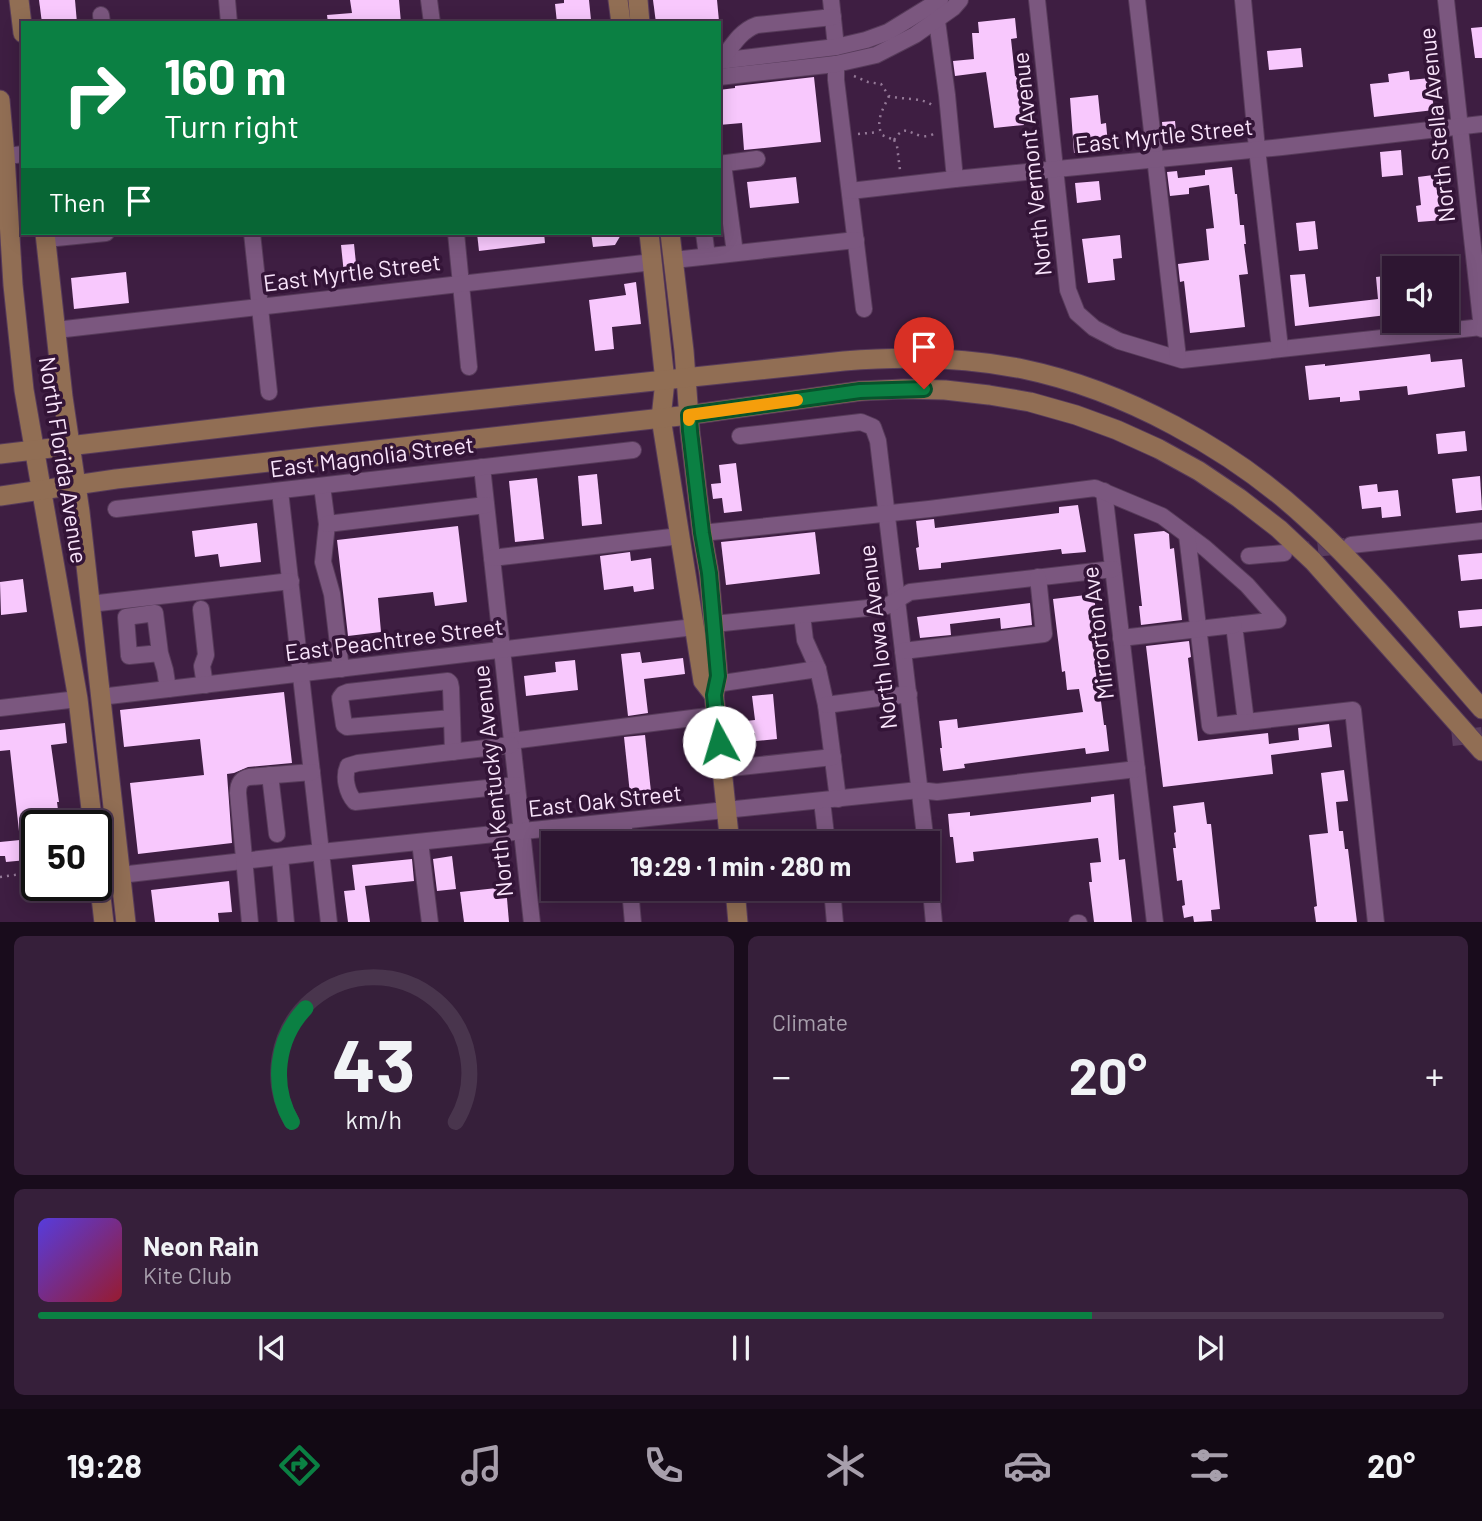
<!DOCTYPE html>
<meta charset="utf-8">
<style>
:root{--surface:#2e1632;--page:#361f3a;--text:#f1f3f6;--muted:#a79fac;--line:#49354d;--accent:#0b8043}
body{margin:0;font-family:Barlow,sans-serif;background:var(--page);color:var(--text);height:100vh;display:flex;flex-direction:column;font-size:26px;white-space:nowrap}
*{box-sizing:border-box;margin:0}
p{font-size:23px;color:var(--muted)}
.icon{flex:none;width:38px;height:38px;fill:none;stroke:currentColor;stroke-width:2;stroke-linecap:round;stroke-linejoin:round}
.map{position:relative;height:922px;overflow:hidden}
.details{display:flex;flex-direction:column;gap:14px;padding:14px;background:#190c1c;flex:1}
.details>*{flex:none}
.guide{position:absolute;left:21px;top:21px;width:700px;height:214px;border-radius:0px;box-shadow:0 4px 18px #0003,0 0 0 2px var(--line);background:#0b8043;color:#fff;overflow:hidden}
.buttons{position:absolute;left:1382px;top:256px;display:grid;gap:14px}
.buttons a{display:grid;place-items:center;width:77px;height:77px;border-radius:0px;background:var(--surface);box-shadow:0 4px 18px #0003,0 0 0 2px var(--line);font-size:35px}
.speed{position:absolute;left:21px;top:810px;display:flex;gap:14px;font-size:35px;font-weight:700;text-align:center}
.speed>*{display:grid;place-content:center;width:91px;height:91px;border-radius:50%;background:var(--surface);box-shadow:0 4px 18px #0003,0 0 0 2px var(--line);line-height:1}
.speed .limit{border:4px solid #111;border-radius:10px;background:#fff;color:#111}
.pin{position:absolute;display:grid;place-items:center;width:60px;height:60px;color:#fff;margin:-72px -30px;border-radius:50% 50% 50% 0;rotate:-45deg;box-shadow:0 0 7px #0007}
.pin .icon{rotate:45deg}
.me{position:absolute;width:77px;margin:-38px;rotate:354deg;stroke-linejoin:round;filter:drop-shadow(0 0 5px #0008)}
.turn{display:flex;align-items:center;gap:24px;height:147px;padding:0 28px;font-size:32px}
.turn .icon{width:91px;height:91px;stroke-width:2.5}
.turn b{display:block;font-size:49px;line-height:60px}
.then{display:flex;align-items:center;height:66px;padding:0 28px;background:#0003;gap:14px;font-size:26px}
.big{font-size:52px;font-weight:700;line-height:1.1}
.details .tile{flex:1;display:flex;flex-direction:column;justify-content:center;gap:10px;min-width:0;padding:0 24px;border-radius:10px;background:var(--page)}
.details .dial{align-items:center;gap:0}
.dial svg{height:182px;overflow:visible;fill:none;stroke:var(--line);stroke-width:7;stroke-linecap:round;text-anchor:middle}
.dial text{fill:var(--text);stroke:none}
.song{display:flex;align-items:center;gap:21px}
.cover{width:84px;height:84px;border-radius:10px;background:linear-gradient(135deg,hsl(250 70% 55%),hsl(350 70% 35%))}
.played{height:7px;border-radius:4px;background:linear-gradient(90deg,var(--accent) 75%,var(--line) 75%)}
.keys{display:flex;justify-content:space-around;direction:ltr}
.heat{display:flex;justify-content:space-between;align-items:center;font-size:38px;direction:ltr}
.details .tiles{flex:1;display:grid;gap:14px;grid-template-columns:1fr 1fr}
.tile:last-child{grid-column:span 2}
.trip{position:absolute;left:541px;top:831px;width:399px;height:70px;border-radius:0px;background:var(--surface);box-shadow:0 4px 18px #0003,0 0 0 2px var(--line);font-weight:700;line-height:70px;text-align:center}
.tabs{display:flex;height:112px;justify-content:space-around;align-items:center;background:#120914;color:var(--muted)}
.tabs .icon{width:49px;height:49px}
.tabs .active{color:var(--accent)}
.tabs b{font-size:32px;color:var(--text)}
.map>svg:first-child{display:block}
.building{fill:#f8c8fd}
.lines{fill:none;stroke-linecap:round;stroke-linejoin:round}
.minor-tunnel{stroke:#5a3c5e;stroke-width:16;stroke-dasharray:16 8;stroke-linecap:butt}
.minor-casing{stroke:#573b5a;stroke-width:18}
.major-casing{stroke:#573b5a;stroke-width:21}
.path{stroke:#947997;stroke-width:2.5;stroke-dasharray:2 5;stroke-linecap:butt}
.minor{stroke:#7b577f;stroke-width:16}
.major{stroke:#916e54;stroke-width:19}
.route-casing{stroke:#07532c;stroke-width:18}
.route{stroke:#0b8043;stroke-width:12}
.slow{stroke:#f59e0b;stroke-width:12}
.labels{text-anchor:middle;stroke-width:7;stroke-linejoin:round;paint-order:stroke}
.street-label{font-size:23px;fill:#f9e4fb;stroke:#331437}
</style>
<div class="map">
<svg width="1482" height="923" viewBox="0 0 1482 923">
<rect width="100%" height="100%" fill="#3e1e42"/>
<g class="building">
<polygon points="39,0 75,0 77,23 42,23"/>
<polygon points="350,0 399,0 401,23 328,23 327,15 352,13"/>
<polygon points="564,0 589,0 591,20 557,23 555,4 564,3"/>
<polygon points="653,0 717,0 719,21 656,23"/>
<polygon points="1015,18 1017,38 1011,39 1015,76 1021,76 1023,94 1020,94 1024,125 994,128 986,72 955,76 953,61 974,59 972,33 979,33 978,22"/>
<polygon points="1482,27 1482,58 1475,58 1471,28"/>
<polygon points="1301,48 1303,67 1269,70 1267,51"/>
<polygon points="1409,71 1410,80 1430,78 1434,110 1374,117 1370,84 1389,82 1388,74"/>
<polygon points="814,77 821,142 744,150 742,123 719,125 719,90 735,88 735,86"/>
<polygon points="1098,95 1101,124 1106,123 1108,144 1083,147 1084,152 1074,153 1070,98"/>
<polygon points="1175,121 1177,143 1164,144 1162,122"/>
<polygon points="1401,150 1403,175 1382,177 1380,152"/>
<polygon points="1232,167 1235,194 1237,194 1240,225 1244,225 1246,244 1244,244 1248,274 1239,275 1245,327 1190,333 1184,281 1180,282 1178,264 1209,260 1206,229 1214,228 1209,185 1189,188 1189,194 1170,196 1167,172 1177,171 1178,178 1205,175 1205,170"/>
<polygon points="1441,174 1443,220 1418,222 1416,206 1421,205 1418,177"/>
<polygon points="796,177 799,203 750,208 747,182"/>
<polygon points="1099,181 1101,200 1077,203 1075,183"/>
<polygon points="1315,221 1318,249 1299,251 1296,223"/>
<polygon points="477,233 544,233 545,243 479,251"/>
<polygon points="591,233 622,233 615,245 593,247"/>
<polygon points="1120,235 1122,258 1113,259 1115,280 1088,283 1082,239"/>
<polygon points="354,244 357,273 344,274 341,245"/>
<polygon points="126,272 129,303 74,309 71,278"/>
<polygon points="1305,274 1309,307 1378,299 1376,277 1395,275 1395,314 1295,326 1290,275"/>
<polygon points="636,282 641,324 612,327 614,349 595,351 589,300 626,295 624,284"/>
<polygon points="1430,354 1431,362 1462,359 1465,387 1408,395 1407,386 1359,391 1360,400 1340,402 1340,397 1309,400 1305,366 1325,364 1325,366"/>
<polygon points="1465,431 1467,451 1438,454 1436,434"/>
<polygon points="736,463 742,511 724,513 722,498 713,499 711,484 721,483 719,465"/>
<polygon points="597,474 602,524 582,526 578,476"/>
<polygon points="1480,476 1482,510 1456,513 1452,479"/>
<polygon points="537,478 544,539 515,542 509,481"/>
<polygon points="1377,484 1378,492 1398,490 1401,516 1382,518 1381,507 1362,509 1359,486"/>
<polygon points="1078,505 1086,552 1062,554 1061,549 941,563 941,568 919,570 916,548 919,547 916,521 934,519 935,528 1059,513 1059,507"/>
<polygon points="257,523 261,562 220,567 218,554 195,557 192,531"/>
<polygon points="458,526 467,602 435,606 433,592 378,598 381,632 348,636 337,540"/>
<polygon points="1164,531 1169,534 1170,549 1174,548 1182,620 1141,625 1139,606 1142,606 1134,534"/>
<polygon points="815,532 820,574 726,585 721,542"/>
<polygon points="630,552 631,561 651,558 654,589 634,592 633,586 604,590 600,556"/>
<polygon points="1482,553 1482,579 1461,581 1458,555"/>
<polygon points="23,579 27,612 1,615 0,582"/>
<polygon points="1094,594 1096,614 1093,615 1101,686 1099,686 1104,725 1106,725 1109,751 1086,754 1085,748 964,764 965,768 943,771 940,748 942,748 939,721 957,719 958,728 1083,712 1079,689 1067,690 1065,671 1062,672 1053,599"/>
<polygon points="1030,603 1032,625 1001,629 1000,618 950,624 951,635 920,638 917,617"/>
<polygon points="1482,609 1482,626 1460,628 1458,611"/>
<polygon points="1189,641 1191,657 1188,658 1198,741 1268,733 1269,744 1299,740 1298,728 1329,724 1332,747 1271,755 1273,774 1163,787 1146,646"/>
<polygon points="640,652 642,663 683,658 685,674 644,679 648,713 628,716 621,654"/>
<polygon points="575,660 578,690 526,696 524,676 556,672 555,662"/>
<polygon points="284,692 292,763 248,767 234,773 227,774 232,843 138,854 130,783 204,775 200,739 124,747 120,710"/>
<polygon points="773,694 777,739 756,741 755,733 747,734 746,721 755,720 752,696"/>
<polygon points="65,723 67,743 51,745 59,802 57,802 60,826 37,826 37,859 6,862 5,856 0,856 0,842 20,840 10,750 0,751 0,730"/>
<polygon points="645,735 651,792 630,794 624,737"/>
<polygon points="1344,770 1348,801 1336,802 1339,831 1343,831 1345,849 1348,849 1357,922 1316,922 1314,907 1317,906 1309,835 1328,833 1321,773"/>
<polygon points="1114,794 1119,860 1125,859 1132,922 1094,922 1089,882 1092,882 1090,863 1101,862 1098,838 973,852 974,861 956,863 953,837 950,837 948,814 970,812 970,816 1091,802 1091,797"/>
<polygon points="1204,802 1207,824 1211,824 1220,909 1211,910 1212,921 1194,922 1193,916 1184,918 1182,906 1185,905 1182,880 1177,881 1173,848 1176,848 1174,833 1176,832 1173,806"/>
<polygon points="452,856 456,889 437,891 433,859"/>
<polygon points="412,859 414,881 365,886 370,922 348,922 344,891 355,890 352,865"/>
<polygon points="229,881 232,912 218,913 219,922 155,922 151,890"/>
<polygon points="506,887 509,922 464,922 460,892"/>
</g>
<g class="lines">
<g class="minor-tunnel">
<polyline points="1294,551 1345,546"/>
<polyline points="1452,738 1482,735"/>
</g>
<defs>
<g id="minor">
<polyline points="227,0 229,23"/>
<polyline points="429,0 432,23"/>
<polyline points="831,0 836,47"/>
<polyline points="1037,0 1068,290 1077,313 1094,328 1119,341 1182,360 1482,327"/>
<polyline points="1137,0 1178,358"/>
<polyline points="1243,0 1257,149 1280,348"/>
<polyline points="1446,0 1482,329"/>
<polyline points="101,15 102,23"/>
<polyline points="937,21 947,95 955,179"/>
<polyline points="719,61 836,47 866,40 888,32 940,0"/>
<path d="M721,61c11,-15 19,-30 36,-36l76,-8"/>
<polyline points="836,64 836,80 864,309"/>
<polyline points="719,77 836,64 876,55 915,35 953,8 960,0"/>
<polyline points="0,157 23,154"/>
<polyline points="719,164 757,159"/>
<polyline points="723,164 735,253"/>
<polyline points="850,191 955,179 1282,147 1482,124"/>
<polyline points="252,233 269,392"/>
<polyline points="456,233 469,367"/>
<polyline points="704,233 707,256"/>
<polyline points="46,239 106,233"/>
<polyline points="674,259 683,259 856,240"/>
<polyline points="56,330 653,262"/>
<polyline points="740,436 861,422 873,427 878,441 926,844"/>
<polyline points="482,467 532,923"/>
<polyline points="322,486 327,524 323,562 332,594 341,669"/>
<polyline points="280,491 329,923"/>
<polyline points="1104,491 1155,923"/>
<polyline points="116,509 633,450"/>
<polyline points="327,524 486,505"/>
<polyline points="702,533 929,509 1095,488 1162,516 1205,548 1247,585 1278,620 1234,625 1246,722 1353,710 1376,923"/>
<polyline points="1187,535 1210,726 1246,722"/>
<polyline points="1351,545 1482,531"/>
<polyline points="1249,556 1284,553"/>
<polyline points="492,558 680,536"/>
<polyline points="90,604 291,581"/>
<polyline points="201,609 206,655 202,666 205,685"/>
<polyline points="802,615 805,640 818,669 826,705 838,799"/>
<polyline points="714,624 887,606 910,592 1113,569"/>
<polyline points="1121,638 1234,625"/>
<polyline points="903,651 1044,634 1038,577"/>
<polyline points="160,653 129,656 126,617 155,613 160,653 165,670 168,689"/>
<polyline points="716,684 818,669"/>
<polyline points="100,697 694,627"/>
<polyline points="826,705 909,694"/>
<polyline points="0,708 78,699"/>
<polyline points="452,718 451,688 450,683 448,681 348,692 343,694 340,698 344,725 347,727 452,718 453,752"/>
<polyline points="511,741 716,715"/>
<path d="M511,745l-153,18 -10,3c-5,11 -1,27 7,36l161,-17"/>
<polyline points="722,769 833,757"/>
<polyline points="270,775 277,834"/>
<polyline points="822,801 827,844"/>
<polyline points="623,821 626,844"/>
<polyline points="420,842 430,923"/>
<polyline points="280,857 286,923"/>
<polyline points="928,859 934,923"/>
<polyline points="120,875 321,852 919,790 937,792 1137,769"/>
<polyline points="630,889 633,923"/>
<polyline points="832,889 835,923"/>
<path d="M250,923l-12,-130c0,-8 2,-14 11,-16l63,-5"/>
<polyline points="1077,923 1079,923"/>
</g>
<g id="major">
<polyline points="19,0 23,33"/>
<polyline points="618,0 621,23"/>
<polyline points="638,0 640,23"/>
<polyline points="0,100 5,156 13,285 24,390 78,699 93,826"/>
<polyline points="45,233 63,397 80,512 126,923"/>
<polyline points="649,233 665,381 661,418 703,681 714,695"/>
<polyline points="670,233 684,351 690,431 702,533 709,573 718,676 714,695 730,844"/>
<path d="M0,454l315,-37 529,-56c60,-5 120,-4 179,8 101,21 208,80 283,149 64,58 119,126 176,191"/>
<polyline points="0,496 116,479 689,415 860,391 903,389 945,390 989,395 1030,402 1076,415 1117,430 1159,449 1199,471 1239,498 1279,529 1313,561 1482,751"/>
<polyline points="96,853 104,923"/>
<polyline points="735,889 738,923"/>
</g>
</defs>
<use href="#minor" class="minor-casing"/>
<use href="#major" class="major-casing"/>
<g class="path">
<path d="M854,76l14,6 13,2 8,12c14,4 32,1 43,9"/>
<path d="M889,96c-6,13 -14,25 -7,39l12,5"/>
<polyline points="858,134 879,132"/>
<path d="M894,140c11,-17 15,-6 28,-4 5,1 10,-1 13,-3l1,-2"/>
<polyline points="894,140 897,146 900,170"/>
<polyline points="0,877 37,872"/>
</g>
<use href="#minor" class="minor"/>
<use href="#major" class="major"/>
</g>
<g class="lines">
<defs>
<polyline id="route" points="719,742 714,695 718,676 709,573 702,533 690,431 689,415 860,391 924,389"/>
</defs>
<use href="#route" class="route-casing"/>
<use href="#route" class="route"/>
<polyline class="slow" points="689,420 689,415 797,400"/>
</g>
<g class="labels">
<g class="street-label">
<text transform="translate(1437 125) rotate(-96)" y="8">North Stella Avenue</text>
<text transform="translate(1164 136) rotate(-6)" y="8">East Myrtle Street</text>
<text transform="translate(1032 164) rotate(-96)" y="8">North Vermont Avenue</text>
<text transform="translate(352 273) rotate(-7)" y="8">East Myrtle Street</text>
<text transform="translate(372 457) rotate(-7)" y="8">East Magnolia Street</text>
<text transform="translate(63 460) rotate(81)" y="8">North Florida Avenue</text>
<text transform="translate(1098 633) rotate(-97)" y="8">Mirrorton Ave</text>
<text transform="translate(878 637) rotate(-97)" y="8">North Iowa Avenue</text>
<text transform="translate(394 640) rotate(-7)" y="8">East Peachtree Street</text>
<text transform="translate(493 781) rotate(-96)" y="8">North Kentucky Avenue</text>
<text transform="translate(605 801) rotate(-6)" y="8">East Oak Street</text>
</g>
</g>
</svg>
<div class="buttons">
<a><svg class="icon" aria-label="sound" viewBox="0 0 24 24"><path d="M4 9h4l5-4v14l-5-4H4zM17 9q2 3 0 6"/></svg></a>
</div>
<div class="speed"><div class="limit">50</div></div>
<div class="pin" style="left:924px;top:389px;background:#d93025"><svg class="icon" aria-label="arrive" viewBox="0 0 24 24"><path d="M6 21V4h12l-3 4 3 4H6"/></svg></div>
<svg class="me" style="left:719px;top:742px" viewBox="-20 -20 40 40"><circle r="19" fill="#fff"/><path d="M0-13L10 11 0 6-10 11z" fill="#0b8043"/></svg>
<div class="trip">19:29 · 1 min · 280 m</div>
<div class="guide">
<div class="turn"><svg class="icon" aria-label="right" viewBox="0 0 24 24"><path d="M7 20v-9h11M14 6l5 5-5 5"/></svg><div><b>160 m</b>Turn right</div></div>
<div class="then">Then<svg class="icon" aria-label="arrive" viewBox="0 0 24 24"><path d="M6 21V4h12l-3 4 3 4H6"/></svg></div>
</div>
</div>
<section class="details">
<div class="tiles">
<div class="tile dial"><svg viewBox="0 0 100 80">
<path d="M14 69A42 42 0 1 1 86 69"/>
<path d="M14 69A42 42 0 0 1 20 19" stroke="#0b8043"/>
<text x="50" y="56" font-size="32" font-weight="700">43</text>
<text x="50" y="72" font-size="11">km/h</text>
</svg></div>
<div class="tile"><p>Climate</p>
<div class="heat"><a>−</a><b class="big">20°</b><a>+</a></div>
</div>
<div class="tile">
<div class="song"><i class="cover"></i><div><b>Neon Rain</b><p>Kite Club</p></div></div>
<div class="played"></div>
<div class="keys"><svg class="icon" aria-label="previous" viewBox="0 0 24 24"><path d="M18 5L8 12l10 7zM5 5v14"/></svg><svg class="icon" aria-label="pause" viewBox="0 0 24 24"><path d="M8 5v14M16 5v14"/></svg><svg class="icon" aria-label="next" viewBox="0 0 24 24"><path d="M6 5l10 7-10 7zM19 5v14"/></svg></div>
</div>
</div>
</section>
<nav class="tabs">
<b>19:28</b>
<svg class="icon active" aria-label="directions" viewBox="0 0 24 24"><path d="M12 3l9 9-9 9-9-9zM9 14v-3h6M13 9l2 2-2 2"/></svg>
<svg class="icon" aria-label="music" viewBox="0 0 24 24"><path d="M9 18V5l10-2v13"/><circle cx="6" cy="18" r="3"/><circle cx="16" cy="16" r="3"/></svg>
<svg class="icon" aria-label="phone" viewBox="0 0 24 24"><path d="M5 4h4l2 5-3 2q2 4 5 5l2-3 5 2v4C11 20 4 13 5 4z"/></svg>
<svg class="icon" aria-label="climate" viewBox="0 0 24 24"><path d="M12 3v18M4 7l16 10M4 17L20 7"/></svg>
<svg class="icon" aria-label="car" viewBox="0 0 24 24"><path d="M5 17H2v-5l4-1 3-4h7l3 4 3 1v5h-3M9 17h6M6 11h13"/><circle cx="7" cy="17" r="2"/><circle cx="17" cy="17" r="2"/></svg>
<svg class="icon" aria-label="filters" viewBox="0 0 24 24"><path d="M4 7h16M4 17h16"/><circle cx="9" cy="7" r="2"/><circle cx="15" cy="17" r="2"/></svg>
<b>20°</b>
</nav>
